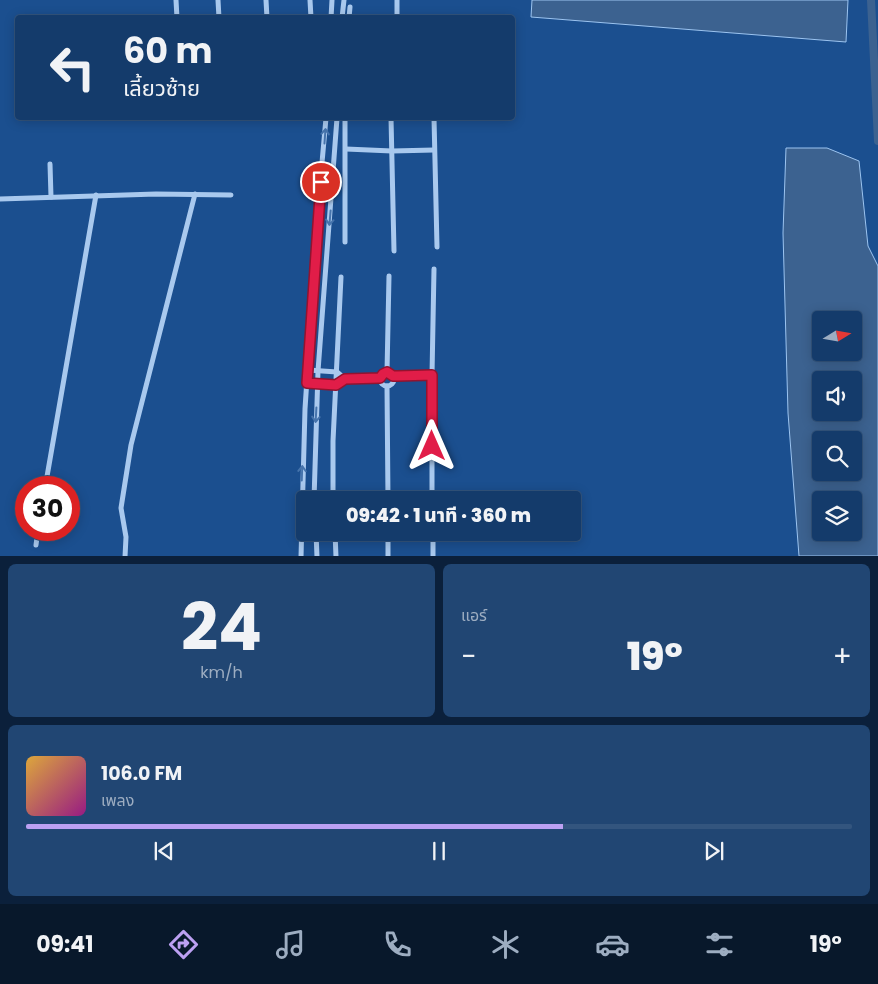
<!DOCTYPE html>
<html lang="th">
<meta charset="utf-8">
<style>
:root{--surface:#143b6b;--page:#214673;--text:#f1f3f6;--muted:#9dadc1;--line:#33557e;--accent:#bca0f2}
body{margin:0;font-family:Poppins,"Noto Sans Thai",sans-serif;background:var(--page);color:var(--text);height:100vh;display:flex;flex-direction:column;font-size:19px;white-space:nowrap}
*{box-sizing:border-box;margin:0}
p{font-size:16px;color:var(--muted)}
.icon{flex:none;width:28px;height:28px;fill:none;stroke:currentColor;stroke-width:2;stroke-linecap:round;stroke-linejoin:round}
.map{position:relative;height:556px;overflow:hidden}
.details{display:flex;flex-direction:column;gap:8px;padding:8px;background:#0b203b;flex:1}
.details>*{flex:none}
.hud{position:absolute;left:15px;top:15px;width:500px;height:105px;border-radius:5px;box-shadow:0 2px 12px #0003,0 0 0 1px var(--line);background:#143b6b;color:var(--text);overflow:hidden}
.needle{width:32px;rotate:79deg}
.tools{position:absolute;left:812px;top:311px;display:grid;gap:10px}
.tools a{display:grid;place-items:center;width:50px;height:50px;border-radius:5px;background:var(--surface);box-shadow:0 2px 12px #0003,0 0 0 1px var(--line);font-size:25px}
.speed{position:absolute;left:15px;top:476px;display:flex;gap:10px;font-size:25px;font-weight:700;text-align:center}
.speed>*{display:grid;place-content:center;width:65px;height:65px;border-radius:50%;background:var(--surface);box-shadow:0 2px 12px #0003,0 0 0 1px var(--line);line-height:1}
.speed .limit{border:8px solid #d22;background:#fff;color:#111}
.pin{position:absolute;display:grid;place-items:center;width:42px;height:42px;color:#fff;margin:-21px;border:2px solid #fff;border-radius:50%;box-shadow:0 1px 5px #0007}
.me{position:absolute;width:55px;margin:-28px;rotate:0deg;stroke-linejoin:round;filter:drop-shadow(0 0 4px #0008)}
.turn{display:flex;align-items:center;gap:18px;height:105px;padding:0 25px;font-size:22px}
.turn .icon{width:65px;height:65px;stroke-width:2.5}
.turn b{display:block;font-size:35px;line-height:42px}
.big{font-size:38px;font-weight:800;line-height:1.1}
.details .card{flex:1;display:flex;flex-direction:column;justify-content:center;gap:8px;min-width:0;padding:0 18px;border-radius:8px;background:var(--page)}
.details .dial{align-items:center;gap:0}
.dial b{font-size:65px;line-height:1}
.song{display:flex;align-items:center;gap:15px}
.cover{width:60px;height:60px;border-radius:8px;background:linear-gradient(135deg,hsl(40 70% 55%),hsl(310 70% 35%))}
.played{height:5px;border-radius:2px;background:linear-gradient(90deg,var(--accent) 65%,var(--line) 65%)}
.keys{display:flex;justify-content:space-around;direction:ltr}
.heat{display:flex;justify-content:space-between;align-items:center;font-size:28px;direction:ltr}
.details .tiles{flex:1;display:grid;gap:8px;grid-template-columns:1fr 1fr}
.card:last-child{grid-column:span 2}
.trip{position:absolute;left:296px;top:491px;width:285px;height:50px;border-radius:5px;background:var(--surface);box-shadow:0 2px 12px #0003,0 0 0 1px var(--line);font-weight:800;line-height:50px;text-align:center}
.tabs{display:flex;height:80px;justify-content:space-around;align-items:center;background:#08182b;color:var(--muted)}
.tabs .icon{width:35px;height:35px}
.tabs .active{color:var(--accent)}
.tabs b{font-size:22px;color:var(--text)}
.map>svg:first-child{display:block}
.water{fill:#3c6290;stroke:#9cc4f0;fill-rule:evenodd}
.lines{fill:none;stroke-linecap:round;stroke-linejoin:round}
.canal{stroke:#3c6290;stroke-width:8}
.minor{stroke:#a9c9ee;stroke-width:5}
.oneway{stroke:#4674ac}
.route-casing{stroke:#92132f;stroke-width:12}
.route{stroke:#e11d48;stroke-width:9}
</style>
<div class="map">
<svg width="878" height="557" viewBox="0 0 878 557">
<rect width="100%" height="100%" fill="#1b4f8f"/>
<g class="water">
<polygon points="532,0 848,0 846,42 531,17"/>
<path d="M786,148h41l32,13 9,85 10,20v290h-79l-11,-143 -5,-180zM821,320h33v32h-33zM821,380h33v32h-33zM821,440h33v32h-33zM821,500h33v32h-33z"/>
</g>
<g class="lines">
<polyline class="canal" points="871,0 878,141"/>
<g class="minor">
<polyline points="176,0 177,18"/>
<polyline points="218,0 219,18"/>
<polyline points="266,0 267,18"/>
<polyline points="310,0 311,18"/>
<polyline points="397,0 397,18"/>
<polyline points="331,18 332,0"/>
<polyline points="342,18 344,0"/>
<polyline points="349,18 350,7"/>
<polyline points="391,118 394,251"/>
<polyline points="434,118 437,247"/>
<polyline points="346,149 392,151 434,150"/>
<polyline points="50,164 51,197"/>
<polyline points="0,199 156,194 231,195"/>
<polyline points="345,242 345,118"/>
<polyline points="308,370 337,372 345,379"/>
<polyline points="387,372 389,276"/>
<circle cx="387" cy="379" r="7"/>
<polyline points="393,376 432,375"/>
<polyline points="307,383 336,385 345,379 380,378"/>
<polyline points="387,386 388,500"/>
<polyline points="45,488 96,195"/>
<polyline points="314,500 318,371 337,118"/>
<polyline points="333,500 333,441 341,277"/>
<polyline points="432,500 432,375 434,269"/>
<polyline points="25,523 26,519"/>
<polyline points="316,532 317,557"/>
<polyline points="335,532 336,557"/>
<polyline points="388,532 388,557"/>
<polyline points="433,532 433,557"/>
<polyline points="302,538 316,539"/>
<polyline points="36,545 38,530"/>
<polyline points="125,557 126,537 121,508 131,445 195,194"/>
<polyline points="301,557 305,409 319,196 326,118"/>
</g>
</g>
<defs><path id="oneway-shaft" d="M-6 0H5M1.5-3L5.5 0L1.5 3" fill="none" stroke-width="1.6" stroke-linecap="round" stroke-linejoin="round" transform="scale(1.25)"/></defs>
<g class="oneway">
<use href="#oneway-shaft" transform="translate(325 136) rotate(-86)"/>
<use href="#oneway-shaft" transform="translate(330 218) rotate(95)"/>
<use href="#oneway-shaft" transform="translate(316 415) rotate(93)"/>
<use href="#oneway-shaft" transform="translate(302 473) rotate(-88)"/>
</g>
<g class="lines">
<defs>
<polyline id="route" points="321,182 307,383 336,385 345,379 380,378 383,374 387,372 393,376 397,376 432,375 432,446"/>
</defs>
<use href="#route" class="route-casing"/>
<use href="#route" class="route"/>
</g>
</svg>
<div class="tools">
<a><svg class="needle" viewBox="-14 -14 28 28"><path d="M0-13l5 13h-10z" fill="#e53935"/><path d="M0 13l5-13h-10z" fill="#9dadc1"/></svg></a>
<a><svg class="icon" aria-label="sound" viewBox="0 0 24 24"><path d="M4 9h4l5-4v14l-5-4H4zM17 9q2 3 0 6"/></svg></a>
<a><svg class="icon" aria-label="search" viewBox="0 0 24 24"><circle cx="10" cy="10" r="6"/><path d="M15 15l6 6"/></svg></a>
<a><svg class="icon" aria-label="layers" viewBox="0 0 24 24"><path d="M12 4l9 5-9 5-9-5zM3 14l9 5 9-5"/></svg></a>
</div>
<div class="speed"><div class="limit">30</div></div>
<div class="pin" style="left:321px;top:182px;background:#d93025"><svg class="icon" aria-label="arrive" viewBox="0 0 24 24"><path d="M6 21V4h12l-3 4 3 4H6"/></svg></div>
<svg class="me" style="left:432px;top:446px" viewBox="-20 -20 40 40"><path d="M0-17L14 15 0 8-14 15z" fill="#e11d48" stroke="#fff" stroke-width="4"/></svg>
<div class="trip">09:42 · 1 นาที · 360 m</div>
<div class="hud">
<div class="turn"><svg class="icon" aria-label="left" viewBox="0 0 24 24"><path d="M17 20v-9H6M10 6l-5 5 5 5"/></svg><div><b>60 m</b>เลี้ยวซ้าย</div></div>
</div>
</div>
<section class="details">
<div class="tiles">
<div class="card dial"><b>24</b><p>km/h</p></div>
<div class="card"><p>แอร์</p>
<div class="heat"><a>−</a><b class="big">19°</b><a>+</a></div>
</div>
<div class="card">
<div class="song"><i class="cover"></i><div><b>106.0 FM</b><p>เพลง</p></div></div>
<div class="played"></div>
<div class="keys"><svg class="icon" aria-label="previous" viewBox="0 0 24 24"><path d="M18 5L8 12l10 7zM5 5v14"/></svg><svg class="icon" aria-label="pause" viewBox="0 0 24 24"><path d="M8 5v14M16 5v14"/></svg><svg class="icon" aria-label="next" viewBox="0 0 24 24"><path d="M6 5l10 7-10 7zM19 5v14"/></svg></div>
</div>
</div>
</section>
<nav class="tabs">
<b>09:41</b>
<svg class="icon active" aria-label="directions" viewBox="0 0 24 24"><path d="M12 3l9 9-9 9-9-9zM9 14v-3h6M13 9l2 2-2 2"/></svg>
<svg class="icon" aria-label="music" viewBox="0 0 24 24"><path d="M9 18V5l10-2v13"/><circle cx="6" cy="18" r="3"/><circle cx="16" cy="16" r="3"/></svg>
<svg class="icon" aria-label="phone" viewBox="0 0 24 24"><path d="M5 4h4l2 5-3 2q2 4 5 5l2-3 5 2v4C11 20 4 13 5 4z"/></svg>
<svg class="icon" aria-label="climate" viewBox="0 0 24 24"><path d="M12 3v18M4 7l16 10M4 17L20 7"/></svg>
<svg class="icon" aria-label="car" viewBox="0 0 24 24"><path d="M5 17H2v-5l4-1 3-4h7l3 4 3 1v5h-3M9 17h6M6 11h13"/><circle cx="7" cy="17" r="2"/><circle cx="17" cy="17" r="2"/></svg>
<svg class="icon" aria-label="filters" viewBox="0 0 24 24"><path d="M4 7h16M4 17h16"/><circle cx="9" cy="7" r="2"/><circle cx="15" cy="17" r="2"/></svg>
<b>19°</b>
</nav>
